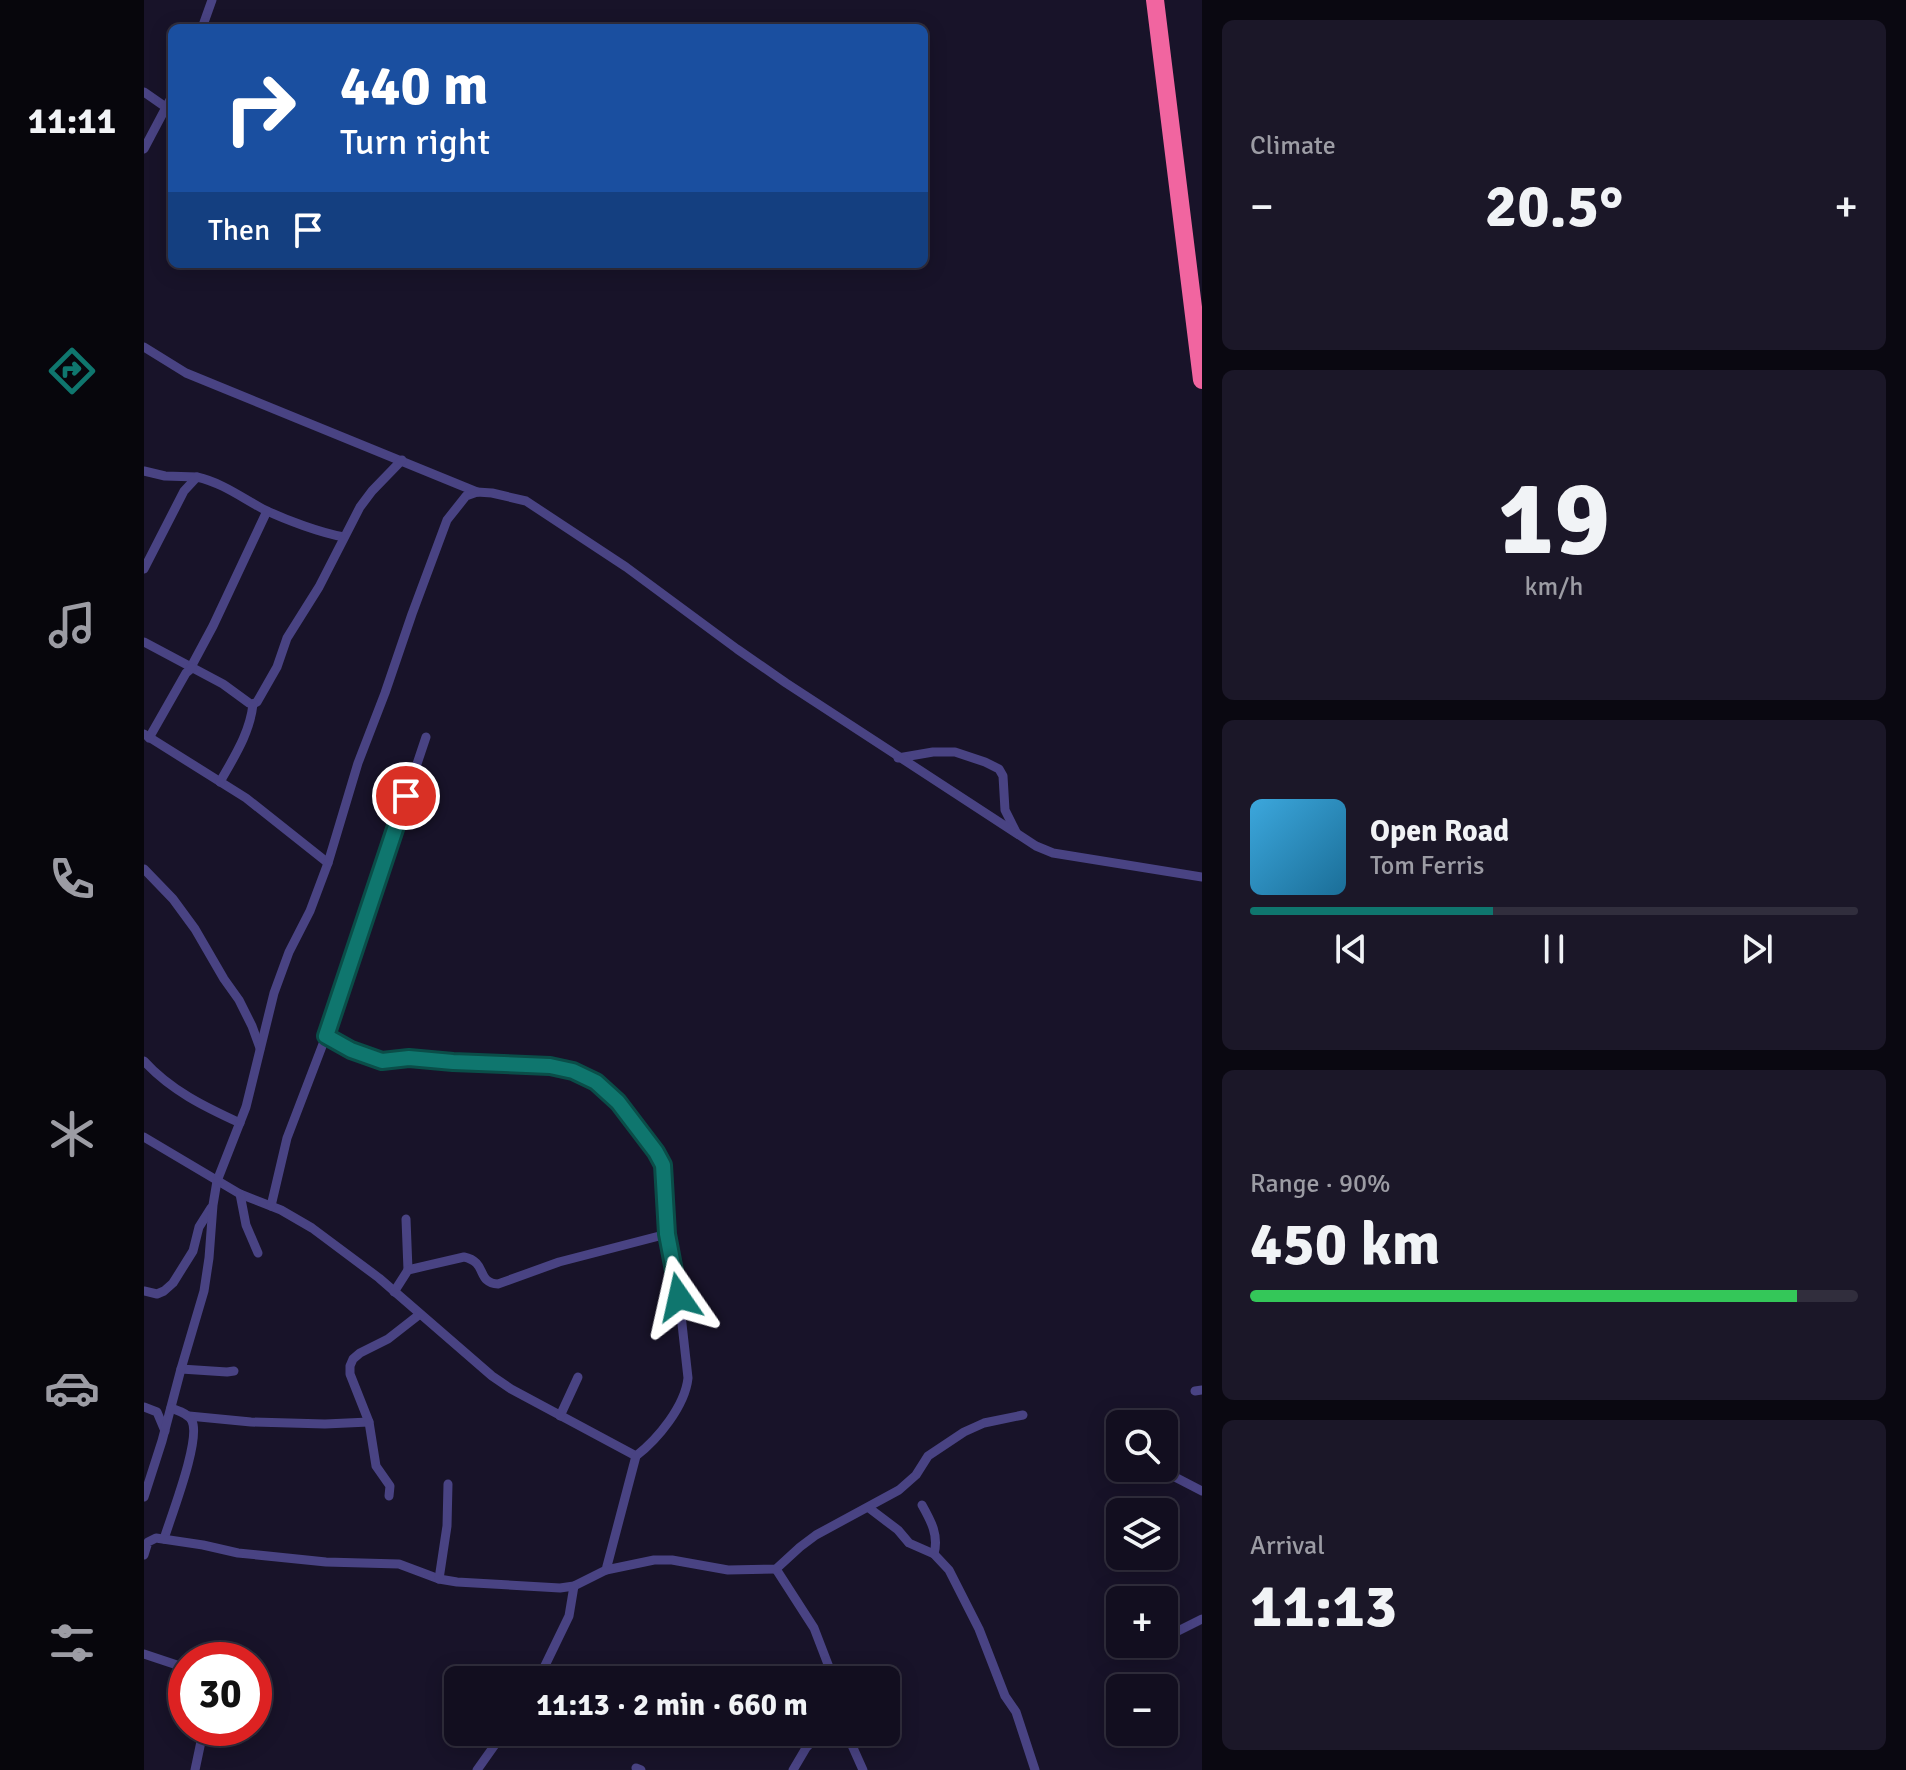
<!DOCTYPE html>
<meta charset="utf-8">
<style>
:root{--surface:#120e1f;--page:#1b1728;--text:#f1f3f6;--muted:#9c9ca4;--line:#312e3d;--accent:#0f766e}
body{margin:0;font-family:Signika,sans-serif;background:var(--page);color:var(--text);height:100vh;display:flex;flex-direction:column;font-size:30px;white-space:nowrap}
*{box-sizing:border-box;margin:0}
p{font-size:26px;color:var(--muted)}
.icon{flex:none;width:44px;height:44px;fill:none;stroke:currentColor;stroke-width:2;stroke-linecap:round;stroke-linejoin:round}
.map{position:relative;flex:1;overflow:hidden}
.drawer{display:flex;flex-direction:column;gap:20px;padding:20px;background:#0a0811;width:704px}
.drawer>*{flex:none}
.banner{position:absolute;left:24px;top:24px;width:760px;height:244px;border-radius:12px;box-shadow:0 4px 20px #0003,0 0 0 2px var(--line);background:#1a4fa0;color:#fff;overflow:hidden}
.tools{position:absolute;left:962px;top:1410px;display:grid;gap:16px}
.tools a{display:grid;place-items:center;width:72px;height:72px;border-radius:12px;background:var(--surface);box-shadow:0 4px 20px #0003,0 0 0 2px var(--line);font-size:40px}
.speed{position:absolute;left:24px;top:1642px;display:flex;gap:16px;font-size:40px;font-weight:700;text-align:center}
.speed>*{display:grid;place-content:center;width:104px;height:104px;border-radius:50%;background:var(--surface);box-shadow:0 4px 20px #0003,0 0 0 2px var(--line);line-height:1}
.speed .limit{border:12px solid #d22;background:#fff;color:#111}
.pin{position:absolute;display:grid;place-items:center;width:68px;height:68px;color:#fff;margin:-34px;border:4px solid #fff;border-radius:50%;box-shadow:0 2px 8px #0007}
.me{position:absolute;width:88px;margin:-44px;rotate:349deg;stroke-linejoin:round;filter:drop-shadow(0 0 6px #0008)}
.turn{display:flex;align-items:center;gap:28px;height:168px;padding:0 40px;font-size:36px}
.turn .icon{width:104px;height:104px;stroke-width:2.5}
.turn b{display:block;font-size:56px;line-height:68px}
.then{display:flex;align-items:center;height:76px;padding:0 40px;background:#0003;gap:16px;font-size:30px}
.big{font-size:60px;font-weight:700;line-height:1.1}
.drawer .widget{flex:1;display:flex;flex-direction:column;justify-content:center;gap:12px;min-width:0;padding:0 28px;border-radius:12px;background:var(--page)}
.drawer .dial{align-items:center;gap:0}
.dial b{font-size:104px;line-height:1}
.song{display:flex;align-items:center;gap:24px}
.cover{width:96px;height:96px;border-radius:12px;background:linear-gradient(135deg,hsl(200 70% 55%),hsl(200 70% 35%))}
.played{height:8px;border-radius:4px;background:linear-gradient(90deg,var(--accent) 40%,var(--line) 40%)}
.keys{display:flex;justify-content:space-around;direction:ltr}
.heat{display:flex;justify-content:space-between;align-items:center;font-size:44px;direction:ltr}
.charge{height:12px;border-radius:6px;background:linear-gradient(90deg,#34c759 90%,var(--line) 0)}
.trip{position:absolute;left:300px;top:1666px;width:456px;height:80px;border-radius:12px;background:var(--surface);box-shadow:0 4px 20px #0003,0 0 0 2px var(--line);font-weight:700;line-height:80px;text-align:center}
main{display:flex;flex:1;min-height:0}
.dock{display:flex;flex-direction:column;width:144px;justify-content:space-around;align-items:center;background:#07060c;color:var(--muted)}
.dock .icon{width:56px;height:56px}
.dock .current{color:var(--accent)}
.dock b{font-size:36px;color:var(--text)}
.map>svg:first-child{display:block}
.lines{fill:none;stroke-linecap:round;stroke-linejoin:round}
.street{stroke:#494383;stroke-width:9}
.highway{stroke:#f165a0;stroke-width:18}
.route-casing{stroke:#0a4d48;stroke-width:20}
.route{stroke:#0f766e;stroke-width:14}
</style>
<main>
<nav class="dock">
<b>11:11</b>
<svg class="icon current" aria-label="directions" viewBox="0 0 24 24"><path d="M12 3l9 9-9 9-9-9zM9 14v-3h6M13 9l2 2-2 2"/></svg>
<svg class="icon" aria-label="music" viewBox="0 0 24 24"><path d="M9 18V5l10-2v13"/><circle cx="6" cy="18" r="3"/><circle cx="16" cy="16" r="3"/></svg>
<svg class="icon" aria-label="phone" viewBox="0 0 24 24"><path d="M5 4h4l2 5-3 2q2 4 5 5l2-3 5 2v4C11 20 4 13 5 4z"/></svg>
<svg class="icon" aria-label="climate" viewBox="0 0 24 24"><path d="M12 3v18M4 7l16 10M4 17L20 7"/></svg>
<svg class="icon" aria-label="car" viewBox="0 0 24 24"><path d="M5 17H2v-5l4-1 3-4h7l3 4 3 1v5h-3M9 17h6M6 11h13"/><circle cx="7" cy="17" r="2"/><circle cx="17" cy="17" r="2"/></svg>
<svg class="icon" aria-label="filters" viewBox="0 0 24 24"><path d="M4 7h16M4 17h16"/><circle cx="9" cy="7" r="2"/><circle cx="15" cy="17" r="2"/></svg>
</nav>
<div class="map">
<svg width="1058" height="1770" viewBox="0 0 1058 1770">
<rect width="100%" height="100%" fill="#181329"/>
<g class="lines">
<g class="street">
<polyline points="58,28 68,0"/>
<polyline points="0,92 23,108"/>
<polyline points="0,149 28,96"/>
<polyline points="0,347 42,373 333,492"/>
<polyline points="0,471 21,476 53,477"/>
<path d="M0,569l40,-78 13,-14c26,6 45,21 68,33 21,10 56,23 79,27"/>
<polyline points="0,642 79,684 105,703 109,704 113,702 133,667 143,638 175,587 216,507 228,491 258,460"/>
<polyline points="47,667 69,626 123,511"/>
<polyline points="0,734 102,798 184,863"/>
<polyline points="5,738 42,673 48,668"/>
<polyline points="754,758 789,752 811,752 841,762 855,769 859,776 861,810 872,832"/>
<path d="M76,782c14,-25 30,-49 33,-78"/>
<polyline points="0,869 29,899 51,929 80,979 95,1000 108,1026 116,1048"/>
<path d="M0,1061c26,29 61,46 96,62"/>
<polyline points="0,1137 96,1194 137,1210 168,1228 235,1278 348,1376 367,1389 492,1456"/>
<polyline points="96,1194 102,1225 114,1253"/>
<polyline points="127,1206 143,1138 182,1036 282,737"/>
<polyline points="262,1219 264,1270"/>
<polyline points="0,1291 13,1294 20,1291 29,1283 49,1251 55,1227 67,1208"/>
<path d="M250,1292l14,-22 56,-13c24,5 12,26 34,27l61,-22 108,-28"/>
<polyline points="37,1369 83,1372 90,1371"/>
<polyline points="1051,1391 1058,1390"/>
<polyline points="0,1407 13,1412 21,1431"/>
<polyline points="45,1416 107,1422 181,1424 225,1422"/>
<polyline points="416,1416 434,1377"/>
<polyline points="1021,1470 1029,1476 1058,1491"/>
<polyline points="245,1496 246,1486 232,1466 225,1422 206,1374 206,1366 209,1359 216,1353 244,1339 276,1314"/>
<polyline points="0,1497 18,1441 37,1369 60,1291 65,1258 69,1205 73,1181 102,1107 130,993 145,952 166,911 184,863 214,763 241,693 268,614 303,520 322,496 333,492 348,493 382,501 482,567 593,649 642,683 892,846 909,853 1058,877"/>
<path d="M778,1505c9,16 17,30 12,49"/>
<polyline points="725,1508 754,1530 765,1543 790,1554 805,1570 835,1629 861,1696 872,1712 891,1770"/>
<path d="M20,1539c7,-23 37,-99 28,-118 -4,-8 -14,-10 -21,-13"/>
<path d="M0,1555l4,-13 8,-4 47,7 35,8 88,9 73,2 40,15 18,3 103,6 14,-2 32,-16 30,-114c22,-17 49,-50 52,-78l-9,-81 -12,-63 -4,-69 -45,-63 -22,-20 -23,-11 -23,-5 -97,-4 -44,-4 -27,3 -31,-11 -25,-14"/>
<polyline points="632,1569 670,1628 690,1680"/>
<polyline points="462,1570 510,1560 528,1560 584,1570 632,1569 656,1547 672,1535 755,1490 772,1475 784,1456 820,1432 840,1423 879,1415"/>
<polyline points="295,1579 303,1526 304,1484"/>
<polyline points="1028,1634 1058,1619"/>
<polyline points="0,1654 42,1668"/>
<polyline points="394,1680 425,1616 430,1586"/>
<polyline points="742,1689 752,1685"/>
<polyline points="388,1732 402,1743"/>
<polyline points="702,1732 719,1770"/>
<polyline points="492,1768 497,1770"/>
<polyline points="51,1770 59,1732"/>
<polyline points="333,1770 360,1732"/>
<polyline points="649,1770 662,1748 677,1732"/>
</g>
<polyline class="highway" points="1011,0 1058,380"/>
</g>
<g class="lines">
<defs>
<polyline id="route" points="262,796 182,1036 207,1050 238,1061 265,1058 309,1062 406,1066 429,1071 452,1082 474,1102 512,1152 519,1165 523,1234 535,1297"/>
</defs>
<use href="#route" class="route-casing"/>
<use href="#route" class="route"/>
</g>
</svg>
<div class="tools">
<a><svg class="icon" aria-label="search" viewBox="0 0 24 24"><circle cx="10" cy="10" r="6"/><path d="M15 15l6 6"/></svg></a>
<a><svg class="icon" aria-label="layers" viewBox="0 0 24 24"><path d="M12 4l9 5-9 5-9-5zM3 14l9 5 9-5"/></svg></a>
<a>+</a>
<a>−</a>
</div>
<div class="speed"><div class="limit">30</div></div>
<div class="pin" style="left:262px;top:796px;background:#d93025"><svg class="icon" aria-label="arrive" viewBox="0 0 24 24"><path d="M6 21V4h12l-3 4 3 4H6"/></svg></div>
<svg class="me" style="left:535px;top:1297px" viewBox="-20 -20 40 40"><path d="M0-17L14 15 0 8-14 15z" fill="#0f766e" stroke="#fff" stroke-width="4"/></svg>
<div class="trip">11:13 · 2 min · 660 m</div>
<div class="banner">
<div class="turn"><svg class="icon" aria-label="right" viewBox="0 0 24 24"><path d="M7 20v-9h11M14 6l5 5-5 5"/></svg><div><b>440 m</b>Turn right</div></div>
<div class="then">Then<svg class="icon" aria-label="arrive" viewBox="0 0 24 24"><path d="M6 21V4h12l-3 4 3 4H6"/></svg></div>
</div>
</div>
<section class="drawer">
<div class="widget"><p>Climate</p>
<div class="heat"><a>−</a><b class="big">20.5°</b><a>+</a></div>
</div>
<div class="widget dial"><b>19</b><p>km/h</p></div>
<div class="widget">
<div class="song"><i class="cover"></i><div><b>Open Road</b><p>Tom Ferris</p></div></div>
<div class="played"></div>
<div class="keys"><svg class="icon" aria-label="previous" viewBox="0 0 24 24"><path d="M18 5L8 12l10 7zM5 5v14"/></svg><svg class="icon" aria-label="pause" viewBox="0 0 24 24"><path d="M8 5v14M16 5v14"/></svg><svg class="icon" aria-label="next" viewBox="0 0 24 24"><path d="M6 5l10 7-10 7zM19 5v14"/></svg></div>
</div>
<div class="widget"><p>Range · 90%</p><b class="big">450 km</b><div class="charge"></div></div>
<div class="widget"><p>Arrival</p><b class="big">11:13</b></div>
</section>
</main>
